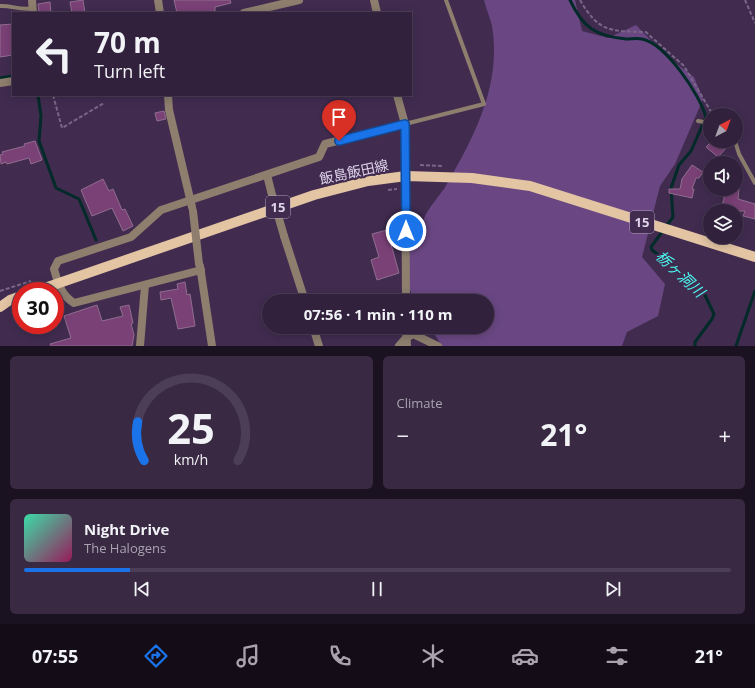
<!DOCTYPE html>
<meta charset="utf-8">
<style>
:root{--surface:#31213c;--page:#392943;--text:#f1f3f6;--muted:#a8a3af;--line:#4c3e56;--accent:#1a73e8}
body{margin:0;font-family:"Open Sans","Noto Sans JP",sans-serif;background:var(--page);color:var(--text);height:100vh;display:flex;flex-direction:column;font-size:15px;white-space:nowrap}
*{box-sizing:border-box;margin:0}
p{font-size:13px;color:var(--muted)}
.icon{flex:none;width:22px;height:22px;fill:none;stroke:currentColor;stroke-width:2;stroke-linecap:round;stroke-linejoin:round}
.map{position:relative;height:346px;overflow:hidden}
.sheet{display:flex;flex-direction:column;gap:10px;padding:10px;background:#1b1221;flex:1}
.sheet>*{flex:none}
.banner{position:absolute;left:12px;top:12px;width:400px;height:84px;border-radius:0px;box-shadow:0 2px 10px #0003,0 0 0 1px var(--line);background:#31213c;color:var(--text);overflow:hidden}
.needle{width:26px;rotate:41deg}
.fabs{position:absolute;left:703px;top:108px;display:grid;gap:8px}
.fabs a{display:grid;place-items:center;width:40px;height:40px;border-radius:50%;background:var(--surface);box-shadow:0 2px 10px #0003,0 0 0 1px var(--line);font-size:20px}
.speed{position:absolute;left:12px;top:282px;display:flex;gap:8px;font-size:20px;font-weight:700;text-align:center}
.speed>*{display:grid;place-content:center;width:52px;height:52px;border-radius:50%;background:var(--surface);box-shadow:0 2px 10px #0003,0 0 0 1px var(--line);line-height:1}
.speed .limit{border:6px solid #d22;background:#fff;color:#111}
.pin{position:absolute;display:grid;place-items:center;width:34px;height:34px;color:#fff;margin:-41px -17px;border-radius:50% 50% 50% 0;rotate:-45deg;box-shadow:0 0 4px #0007}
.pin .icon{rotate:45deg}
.me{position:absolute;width:44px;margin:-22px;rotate:0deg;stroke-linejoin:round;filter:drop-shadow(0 0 3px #0008)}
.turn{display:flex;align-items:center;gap:14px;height:84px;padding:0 16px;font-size:18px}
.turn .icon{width:52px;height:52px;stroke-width:2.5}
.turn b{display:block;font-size:28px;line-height:34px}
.big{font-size:30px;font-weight:700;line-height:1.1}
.sheet .card{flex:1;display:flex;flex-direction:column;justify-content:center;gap:6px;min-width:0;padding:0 14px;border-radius:6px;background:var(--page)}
.sheet .dial{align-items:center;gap:0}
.dial svg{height:104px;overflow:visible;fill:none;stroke:var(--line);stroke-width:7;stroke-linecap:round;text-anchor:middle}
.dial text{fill:var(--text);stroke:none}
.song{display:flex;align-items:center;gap:12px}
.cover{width:48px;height:48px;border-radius:6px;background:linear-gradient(135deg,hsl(160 70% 55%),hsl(330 70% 35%))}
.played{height:4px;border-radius:2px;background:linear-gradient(90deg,var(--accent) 15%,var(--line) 15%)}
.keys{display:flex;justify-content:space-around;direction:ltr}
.heat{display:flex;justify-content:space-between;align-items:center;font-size:22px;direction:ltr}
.sheet .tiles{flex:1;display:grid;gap:10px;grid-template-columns:1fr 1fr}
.card:last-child{grid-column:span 2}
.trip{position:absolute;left:262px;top:294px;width:232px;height:40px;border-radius:20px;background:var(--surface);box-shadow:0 2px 10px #0003,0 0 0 1px var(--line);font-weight:700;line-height:40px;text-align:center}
.dock{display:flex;height:64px;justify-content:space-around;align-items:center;background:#140d18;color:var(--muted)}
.dock .icon{width:28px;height:28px}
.dock .on{color:var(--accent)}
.dock b{font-size:18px;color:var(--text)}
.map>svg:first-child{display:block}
.green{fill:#6a4783}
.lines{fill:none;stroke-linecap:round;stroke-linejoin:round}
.stream{stroke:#012a28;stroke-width:3}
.building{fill:#7a4177;stroke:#916d8e}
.path{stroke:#796787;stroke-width:2;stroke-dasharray:4 2;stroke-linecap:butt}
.lane{stroke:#8d7e6e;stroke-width:4}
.street{stroke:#8d7e6e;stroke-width:8}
.primary{stroke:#e3c5a4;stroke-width:10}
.street-bridge{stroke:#8d7e6e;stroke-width:8}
.route-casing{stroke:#114b97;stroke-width:10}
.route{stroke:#1a73e8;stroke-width:7}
.labels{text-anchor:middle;stroke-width:4;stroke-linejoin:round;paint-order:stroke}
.shield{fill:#412c50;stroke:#b0a1bc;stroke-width:1}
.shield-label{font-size:13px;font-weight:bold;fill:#dfd3ea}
.street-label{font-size:14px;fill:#dfd3ea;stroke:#412c50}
.water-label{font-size:15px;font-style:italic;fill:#4bf9ef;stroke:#412c50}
</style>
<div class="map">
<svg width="755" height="346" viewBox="0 0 755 346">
<rect width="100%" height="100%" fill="#412c50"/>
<path class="green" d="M484,0h91l7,31 26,7 28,-13 29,30 29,22 9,22 -28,65 -15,22 -18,71 23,27 -7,32 -31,16 -5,14h-180l-12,-19h57v-26h-72c-5,-11 -14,-28 -11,-41 2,-6 8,-12 11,-18 5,-9 6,-19 11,-28 5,-9 12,-17 18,-25 29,-50 58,-103 48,-163 -2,-9 -6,-17 -8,-26z"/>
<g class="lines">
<g class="stream">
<path d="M570,0c13,28 26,36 56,39 5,0 11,-1 16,0 24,5 58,56 64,78l-15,34 -12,14 -8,23 2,29 -22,30 1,3 46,35 6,8 10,21 -2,5 -17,23v4"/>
<polyline points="0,78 13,76"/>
<polyline points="38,95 41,116 39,141 56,188 79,199 96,240"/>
<polyline points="736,346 755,291"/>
</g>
</g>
<g class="building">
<polygon points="83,0 85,13 72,13 70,2"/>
<polygon points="174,0 230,0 231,3 215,7 215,11 206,13 177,13"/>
<polygon points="50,2 51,13 39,13 38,4"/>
<polygon points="13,24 13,55 0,57 0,25"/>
<polygon points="164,111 166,119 157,121 155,113"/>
<polygon points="35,141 42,160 31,164 29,158 7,164 6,162 1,164 0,155 3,154 2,152 25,146 24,144"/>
<polygon points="712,141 724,141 729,145 718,157 706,147"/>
<polygon points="692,165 703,172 699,178 696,178 692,189 694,189 692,198 669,193 669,189 680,189 682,179"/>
<polygon points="103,179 109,191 113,189 122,210 125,209 133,226 123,231 112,208 92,216 81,190"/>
<polygon points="726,189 739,189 738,199 755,204 755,219 743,216 745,211 721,211"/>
<polygon points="387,230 399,273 377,280 371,260 379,257 372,234"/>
<polygon points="185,282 187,295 190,294 195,326 178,329 171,298 161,300 160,292 178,289 177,284"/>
<polygon points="97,305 102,321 123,316 120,307 129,305 133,323 131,324 134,335 132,346 51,346 50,344 71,338 64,316"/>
</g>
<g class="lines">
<g class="path">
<path d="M580,0c19,33 31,31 66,32l3,3 35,31 29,49"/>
<polyline points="745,0 755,23"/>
<polyline points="53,95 62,128 104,103"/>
<polyline points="420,165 443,166"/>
<polyline points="388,190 397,189"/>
<polyline points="0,291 31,281"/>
</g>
<g class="lane">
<path d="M0,6c11,-1 21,5 33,2"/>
<polyline points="698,121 710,123"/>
<polyline points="405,124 484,104 446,0"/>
<polyline points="735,141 739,154 755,183"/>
</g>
<g class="street">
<polyline points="32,0 33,13"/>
<polyline points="158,0 160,13"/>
<polyline points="374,0 377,13"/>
<polyline points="244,13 299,0"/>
<polyline points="0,83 13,81"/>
<polyline points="168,95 169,110 192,207"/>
<polyline points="397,95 405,124 406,301"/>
<polyline points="267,175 271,191"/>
<polyline points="284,236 305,301"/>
<polyline points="200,266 212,346"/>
<path d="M201,270l-127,33c-13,-8 -16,-20 -20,-34l4,-8 73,-24 30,-27 158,-53 6,-13 80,-20"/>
<polyline points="313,327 319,346"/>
<polyline points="406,327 407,346"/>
<polyline points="140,346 145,285"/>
<polyline points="399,346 406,338 413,334 438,346"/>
</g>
<g class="primary">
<polyline points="36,291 314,195 368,181 406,176 472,178 530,186 755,257"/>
<polyline points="0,307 10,300 21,296"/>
</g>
<g class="street-bridge">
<polyline points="271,191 284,236"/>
<polyline points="193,211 199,264"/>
</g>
</g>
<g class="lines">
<defs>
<polyline id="route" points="339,141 405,124 406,231"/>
</defs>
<use href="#route" class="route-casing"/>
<use href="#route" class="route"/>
</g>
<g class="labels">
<g class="shield">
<rect x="266" y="196" width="24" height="22" rx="3"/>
<rect x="630" y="211" width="24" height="22" rx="3"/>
</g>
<g class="shield-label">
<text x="278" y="212">15</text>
<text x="642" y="227">15</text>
</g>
<g class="street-label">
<text transform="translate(354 172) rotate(-12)" y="5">飯島飯田線</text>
</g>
<g class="water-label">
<text transform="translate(680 274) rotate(43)" y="5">栃ヶ洞川</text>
</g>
</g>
</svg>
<div class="fabs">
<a><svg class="needle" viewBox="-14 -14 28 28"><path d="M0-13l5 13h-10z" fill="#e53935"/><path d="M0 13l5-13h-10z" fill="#a8a3af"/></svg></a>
<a><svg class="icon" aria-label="sound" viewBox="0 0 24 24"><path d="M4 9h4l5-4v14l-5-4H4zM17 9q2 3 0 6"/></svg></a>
<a><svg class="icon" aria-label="layers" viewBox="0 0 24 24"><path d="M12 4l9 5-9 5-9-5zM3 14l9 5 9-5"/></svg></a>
</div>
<div class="speed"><div class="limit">30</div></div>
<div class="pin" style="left:339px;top:141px;background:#d93025"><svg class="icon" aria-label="arrive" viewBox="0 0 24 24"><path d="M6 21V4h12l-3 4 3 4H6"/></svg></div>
<svg class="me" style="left:406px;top:231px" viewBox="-20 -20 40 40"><circle r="17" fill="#1a73e8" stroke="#fff" stroke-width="3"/><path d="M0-11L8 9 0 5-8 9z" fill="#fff"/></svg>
<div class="trip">07:56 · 1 min · 110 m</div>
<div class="banner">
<div class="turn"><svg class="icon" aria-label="left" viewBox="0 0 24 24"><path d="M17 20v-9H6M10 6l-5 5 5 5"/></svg><div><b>70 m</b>Turn left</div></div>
</div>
</div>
<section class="sheet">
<div class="tiles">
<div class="card dial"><svg viewBox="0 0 100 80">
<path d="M14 69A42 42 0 1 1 86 69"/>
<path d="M14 69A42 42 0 0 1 9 39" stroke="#1a73e8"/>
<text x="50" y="56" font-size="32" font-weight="700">25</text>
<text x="50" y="72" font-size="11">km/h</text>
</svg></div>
<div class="card"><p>Climate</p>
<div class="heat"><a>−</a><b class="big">21°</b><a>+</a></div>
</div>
<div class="card">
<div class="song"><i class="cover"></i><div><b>Night Drive</b><p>The Halogens</p></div></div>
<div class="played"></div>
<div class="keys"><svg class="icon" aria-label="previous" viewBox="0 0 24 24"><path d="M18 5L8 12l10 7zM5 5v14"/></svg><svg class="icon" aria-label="pause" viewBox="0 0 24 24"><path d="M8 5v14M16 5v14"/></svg><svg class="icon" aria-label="next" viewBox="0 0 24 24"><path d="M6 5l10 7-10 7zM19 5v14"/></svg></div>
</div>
</div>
</section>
<nav class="dock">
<b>07:55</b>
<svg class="icon on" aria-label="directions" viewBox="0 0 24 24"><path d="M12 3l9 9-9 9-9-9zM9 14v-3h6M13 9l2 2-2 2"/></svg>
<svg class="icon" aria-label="music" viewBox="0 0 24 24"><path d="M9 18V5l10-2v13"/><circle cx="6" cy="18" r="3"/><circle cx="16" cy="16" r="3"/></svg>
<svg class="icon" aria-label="phone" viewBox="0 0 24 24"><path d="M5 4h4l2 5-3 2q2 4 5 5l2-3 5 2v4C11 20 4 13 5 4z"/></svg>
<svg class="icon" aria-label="climate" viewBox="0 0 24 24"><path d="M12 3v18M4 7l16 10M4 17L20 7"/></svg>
<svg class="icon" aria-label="car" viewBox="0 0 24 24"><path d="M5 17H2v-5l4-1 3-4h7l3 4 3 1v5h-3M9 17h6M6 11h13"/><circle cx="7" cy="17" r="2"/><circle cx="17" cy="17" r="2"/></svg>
<svg class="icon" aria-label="filters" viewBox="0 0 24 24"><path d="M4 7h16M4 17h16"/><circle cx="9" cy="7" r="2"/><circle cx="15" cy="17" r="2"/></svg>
<b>21°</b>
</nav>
